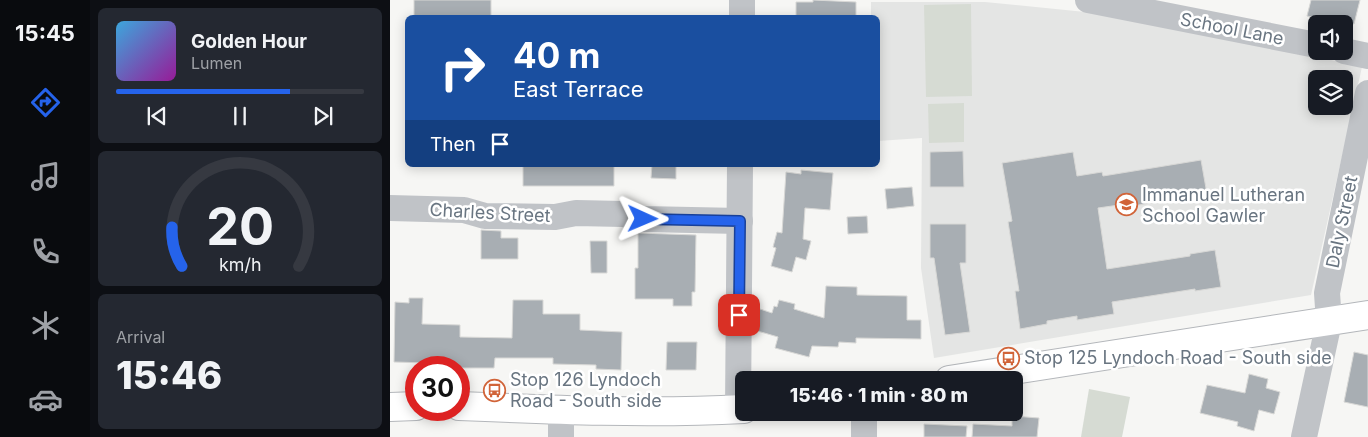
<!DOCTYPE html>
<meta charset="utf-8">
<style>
:root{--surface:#171b24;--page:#242831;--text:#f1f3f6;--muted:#9ea1a6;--line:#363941;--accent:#2563eb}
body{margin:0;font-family:Inter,sans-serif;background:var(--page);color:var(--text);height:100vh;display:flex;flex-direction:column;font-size:19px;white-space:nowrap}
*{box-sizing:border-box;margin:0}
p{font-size:16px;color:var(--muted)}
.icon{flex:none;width:28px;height:28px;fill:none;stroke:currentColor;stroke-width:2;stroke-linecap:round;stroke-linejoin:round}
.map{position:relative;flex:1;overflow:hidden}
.sheet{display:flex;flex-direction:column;gap:8px;padding:8px;background:#0d0f14;width:300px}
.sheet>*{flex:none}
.hud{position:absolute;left:15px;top:15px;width:475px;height:152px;border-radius:8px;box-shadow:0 2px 12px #0003;background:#1a4fa0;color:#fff;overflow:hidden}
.tools{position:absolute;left:918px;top:15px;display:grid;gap:10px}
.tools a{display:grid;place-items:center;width:45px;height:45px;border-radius:8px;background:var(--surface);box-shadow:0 2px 12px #0003;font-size:25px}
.speed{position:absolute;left:15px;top:356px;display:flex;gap:10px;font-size:25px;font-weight:700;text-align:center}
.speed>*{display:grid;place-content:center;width:65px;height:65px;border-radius:50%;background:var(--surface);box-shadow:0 2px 12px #0003;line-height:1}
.speed .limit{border:8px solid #d22;background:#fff;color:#111}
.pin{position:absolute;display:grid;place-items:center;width:42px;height:42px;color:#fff;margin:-21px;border-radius:10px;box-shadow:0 2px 8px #0006}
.me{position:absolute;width:55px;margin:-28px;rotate:91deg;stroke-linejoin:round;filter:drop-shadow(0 0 4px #0008)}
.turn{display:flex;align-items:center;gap:18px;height:105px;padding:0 25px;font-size:22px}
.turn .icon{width:65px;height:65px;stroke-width:2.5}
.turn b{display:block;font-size:35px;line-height:42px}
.then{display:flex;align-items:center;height:48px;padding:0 25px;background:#0003;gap:10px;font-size:19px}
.big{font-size:38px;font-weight:800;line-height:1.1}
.sheet .tile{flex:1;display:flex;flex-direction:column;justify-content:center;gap:8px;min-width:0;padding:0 18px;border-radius:8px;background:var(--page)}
.sheet .dial{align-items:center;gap:0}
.dial svg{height:130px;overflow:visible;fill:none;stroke:var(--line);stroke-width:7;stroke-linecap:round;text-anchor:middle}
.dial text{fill:var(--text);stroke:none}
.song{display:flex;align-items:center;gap:15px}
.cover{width:60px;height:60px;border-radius:8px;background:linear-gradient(135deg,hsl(200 70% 55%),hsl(300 70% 35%))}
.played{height:5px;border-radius:2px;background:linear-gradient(90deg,var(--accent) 70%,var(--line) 70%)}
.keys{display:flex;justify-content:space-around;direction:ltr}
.trip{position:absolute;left:345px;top:371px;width:288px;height:50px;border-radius:8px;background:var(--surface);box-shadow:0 2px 12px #0003;font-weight:800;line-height:50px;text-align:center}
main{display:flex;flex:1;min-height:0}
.menu{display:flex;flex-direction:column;width:90px;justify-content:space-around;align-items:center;background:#090b0e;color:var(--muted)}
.menu .icon{width:35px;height:35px}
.menu .current{color:var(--accent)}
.menu b{font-size:22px;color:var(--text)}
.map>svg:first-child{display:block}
.built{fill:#e4e5e4;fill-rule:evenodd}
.green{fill:#d6dbd3}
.building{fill:#a8aeb3;stroke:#d8d8d6}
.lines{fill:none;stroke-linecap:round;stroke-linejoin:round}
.major-casing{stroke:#b4b7bb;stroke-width:30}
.minor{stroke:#c0c3c7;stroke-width:26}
.major{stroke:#fff;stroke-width:28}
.route-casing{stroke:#184099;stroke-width:12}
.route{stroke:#2563eb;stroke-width:9}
.labels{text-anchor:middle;stroke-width:5;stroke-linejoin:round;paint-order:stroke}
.street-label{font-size:18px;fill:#697581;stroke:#fff}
.poi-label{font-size:18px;fill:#697581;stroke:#fff;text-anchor:start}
</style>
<main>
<nav class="menu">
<b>15:45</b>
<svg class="icon current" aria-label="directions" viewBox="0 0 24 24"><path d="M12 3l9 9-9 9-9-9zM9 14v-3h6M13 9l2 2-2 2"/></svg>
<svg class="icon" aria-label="music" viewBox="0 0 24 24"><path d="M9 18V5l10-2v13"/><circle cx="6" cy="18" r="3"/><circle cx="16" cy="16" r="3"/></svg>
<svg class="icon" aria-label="phone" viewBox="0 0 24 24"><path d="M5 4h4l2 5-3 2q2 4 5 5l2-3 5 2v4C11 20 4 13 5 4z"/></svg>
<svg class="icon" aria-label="climate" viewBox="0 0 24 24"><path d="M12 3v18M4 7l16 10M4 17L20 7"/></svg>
<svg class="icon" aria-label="car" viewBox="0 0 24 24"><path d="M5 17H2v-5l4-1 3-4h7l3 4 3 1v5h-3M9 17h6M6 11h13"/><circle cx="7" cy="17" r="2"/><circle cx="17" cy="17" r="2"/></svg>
</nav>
<section class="sheet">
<div class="tile">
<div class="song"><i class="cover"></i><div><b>Golden Hour</b><p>Lumen</p></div></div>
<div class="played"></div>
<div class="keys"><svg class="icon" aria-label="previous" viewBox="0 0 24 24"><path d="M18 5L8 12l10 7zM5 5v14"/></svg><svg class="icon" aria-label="pause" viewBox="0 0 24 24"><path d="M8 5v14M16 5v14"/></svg><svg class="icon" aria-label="next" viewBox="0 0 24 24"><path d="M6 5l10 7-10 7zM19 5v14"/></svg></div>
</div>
<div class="tile dial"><svg viewBox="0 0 100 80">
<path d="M14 69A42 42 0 1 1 86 69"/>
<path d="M14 69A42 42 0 0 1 8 45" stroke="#2563eb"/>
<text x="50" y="56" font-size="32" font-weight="700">20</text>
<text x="50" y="72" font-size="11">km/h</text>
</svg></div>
<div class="tile"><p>Arrival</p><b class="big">15:46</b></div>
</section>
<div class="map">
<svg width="978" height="437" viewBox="0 0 978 437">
<rect width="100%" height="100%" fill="#f6f6f4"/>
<path class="built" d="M481,2h114l160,16 217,49 -51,228 -377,63 -13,-90 1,-130 -44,3v-123h-7zM926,79h28v27h-28z"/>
<g class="green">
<polygon points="581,4 582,96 536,97 534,5"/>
<polygon points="574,103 574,142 539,143 538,104"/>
<polygon points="699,389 740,397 732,437 691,437"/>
</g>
<g class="building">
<rect x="24" y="0" width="77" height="18"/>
<polygon points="423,0 466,2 466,18 406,18 406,2 423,2"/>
<polygon points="921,0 970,0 964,24 929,24 931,19 917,16"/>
<polygon points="573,151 574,187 540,187 540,152"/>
<polygon points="683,152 687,176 712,172 713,176 811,160 817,194 736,207 736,204 708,208 717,269 800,256 800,254 825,250 831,287 805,291 805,289 722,302 724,314 687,320 687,316 657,321 657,324 630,329 625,291 629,291 618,222 622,221 612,163"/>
<polygon points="178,165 224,165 224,186 133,186 133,166 177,166"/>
<polygon points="262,165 286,165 286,179 261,178"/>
<polygon points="411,170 443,173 440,210 415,208 413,239 421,241 416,260 406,257 402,272 381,266 386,248 383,247 387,232 392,233 396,172 411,174"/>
<polygon points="522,187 524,206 497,209 495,189"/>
<polygon points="477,216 478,233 458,234 457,217"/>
<polygon points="540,224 576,224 576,263 570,263 580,332 555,335 544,258 540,258"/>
<polygon points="91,230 111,231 111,238 128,238 128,259 91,259"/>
<polygon points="248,233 306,235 305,292 302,292 302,306 283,306 283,299 245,299 245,268 248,268"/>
<polygon points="200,241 217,241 217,273 201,273"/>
<polygon points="436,286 467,287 467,295 517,296 517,320 531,320 531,339 466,338 466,343 449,342 448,347 422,346 419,357 385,348 388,337 364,330 370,309 382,313 384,306 387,307 389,300 405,304 404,309 434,318"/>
<polygon points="19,298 33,298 32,324 70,325 70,337 122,338 123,300 153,300 153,314 190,314 190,330 232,332 231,370 206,369 206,365 163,364 163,358 105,358 104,368 40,368 40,363 4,362 5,302 19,303"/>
<polygon points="277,342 307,342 306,370 276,370"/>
<polygon points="964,352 978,355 978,407 954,402"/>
<polygon points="859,374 878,379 876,388 890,392 884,414 869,410 864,431 847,426 848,422 810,413 817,385 855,393"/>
<polygon points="622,416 649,418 647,437 582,437 583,424 622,426"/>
<polygon points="534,424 577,426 576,437 534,437"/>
</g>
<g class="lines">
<defs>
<g id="major">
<polyline points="559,380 978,315"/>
<path d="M69,406c95,4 190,8 285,3"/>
<polyline points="0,407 26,406"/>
</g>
</defs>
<use href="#major" class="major-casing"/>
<g class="minor">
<polyline points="698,0 926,45"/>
<polyline points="352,18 352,0"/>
<polyline points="954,51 978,56"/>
<polyline points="0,208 74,210 95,216 165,217 186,213 233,214 253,219 350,221"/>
<polyline points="348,409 350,165"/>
<polyline points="474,412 474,437"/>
<polyline points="171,437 171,410"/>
<polyline points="914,437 939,322 937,293 978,93"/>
</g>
<use href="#major" class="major"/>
</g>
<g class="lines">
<defs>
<polyline id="route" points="253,219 350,221 349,315"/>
</defs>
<use href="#route" class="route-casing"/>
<use href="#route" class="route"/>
</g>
<defs>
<symbol id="school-ring" viewBox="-11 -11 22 22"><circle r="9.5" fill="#fff" stroke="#d16439" stroke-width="1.5"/><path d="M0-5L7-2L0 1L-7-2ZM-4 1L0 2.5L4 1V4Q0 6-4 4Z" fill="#d16439"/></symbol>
<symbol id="bus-ring" viewBox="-11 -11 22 22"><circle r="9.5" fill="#fff" stroke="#d16439" stroke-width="1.5"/><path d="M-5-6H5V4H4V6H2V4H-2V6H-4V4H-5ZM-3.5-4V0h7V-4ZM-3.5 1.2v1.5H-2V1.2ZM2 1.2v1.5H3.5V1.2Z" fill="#d16439"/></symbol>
</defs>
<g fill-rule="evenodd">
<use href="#school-ring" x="724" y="192" width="25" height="25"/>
<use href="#bus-ring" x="606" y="346" width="25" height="25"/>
<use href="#bus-ring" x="92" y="378" width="25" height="25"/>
</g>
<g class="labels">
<g class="street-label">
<text transform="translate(842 29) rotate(11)" y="6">School Lane</text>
<text transform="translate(100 213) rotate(3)" y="6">Charles Street</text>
<text transform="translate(952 222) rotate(-78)" y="6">Daly Street</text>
</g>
<g class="poi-label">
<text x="752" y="201">Immanuel Lutheran<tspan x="752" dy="21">School Gawler</tspan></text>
<text x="634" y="364">Stop 125 Lyndoch Road - South side</text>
<text x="120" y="386">Stop 126 Lyndoch<tspan x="120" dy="21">Road - South side</tspan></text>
</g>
</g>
</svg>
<div class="tools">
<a><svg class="icon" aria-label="sound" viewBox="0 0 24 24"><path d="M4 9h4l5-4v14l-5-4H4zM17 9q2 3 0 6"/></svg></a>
<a><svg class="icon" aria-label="layers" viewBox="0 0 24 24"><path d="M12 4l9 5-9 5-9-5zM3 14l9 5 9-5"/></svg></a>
</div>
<div class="speed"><div class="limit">30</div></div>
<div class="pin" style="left:349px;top:315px;background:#d93025"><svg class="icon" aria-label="arrive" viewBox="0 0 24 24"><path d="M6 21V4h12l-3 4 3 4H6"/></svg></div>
<svg class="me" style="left:253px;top:219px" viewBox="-20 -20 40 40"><path d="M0-17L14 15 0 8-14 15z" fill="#2563eb" stroke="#fff" stroke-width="4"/></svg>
<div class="trip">15:46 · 1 min · 80 m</div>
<div class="hud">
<div class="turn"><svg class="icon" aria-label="right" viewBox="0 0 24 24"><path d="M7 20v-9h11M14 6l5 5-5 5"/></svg><div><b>40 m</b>East Terrace</div></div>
<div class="then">Then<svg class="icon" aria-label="arrive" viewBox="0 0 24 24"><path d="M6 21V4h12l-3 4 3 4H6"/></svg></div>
</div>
</div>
</main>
